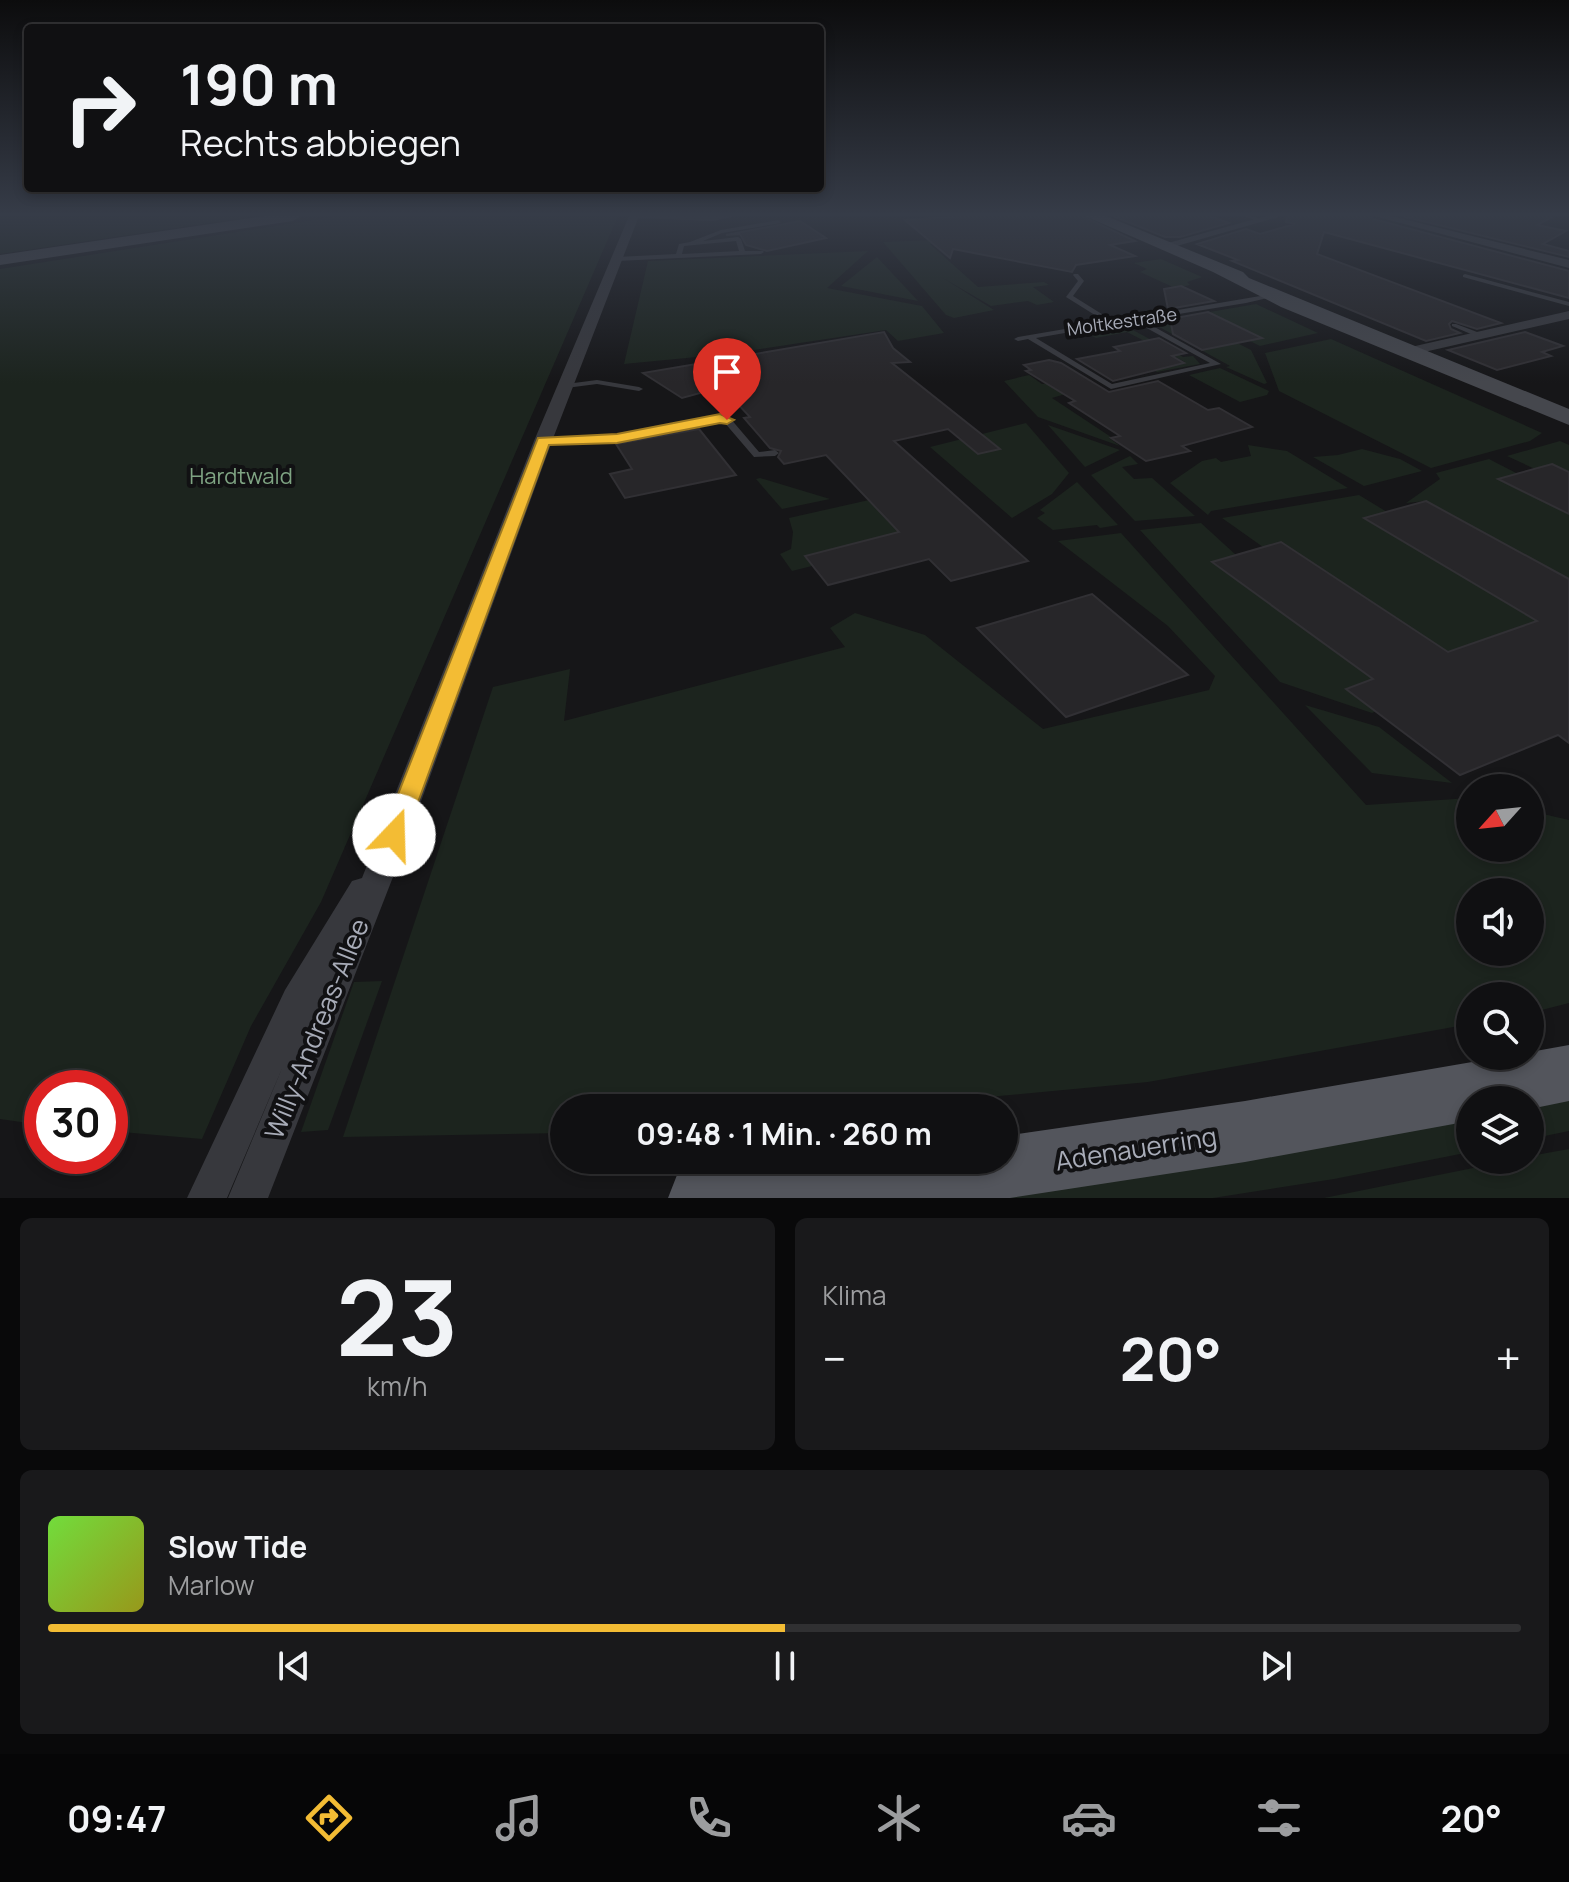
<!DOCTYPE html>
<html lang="de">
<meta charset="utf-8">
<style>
:root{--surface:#101012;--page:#19191b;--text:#f1f3f6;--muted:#9c9d9f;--line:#303032;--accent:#f3bc34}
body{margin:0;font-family:Manrope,sans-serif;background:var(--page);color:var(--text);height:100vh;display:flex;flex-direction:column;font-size:30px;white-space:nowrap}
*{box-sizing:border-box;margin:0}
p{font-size:26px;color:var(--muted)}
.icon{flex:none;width:44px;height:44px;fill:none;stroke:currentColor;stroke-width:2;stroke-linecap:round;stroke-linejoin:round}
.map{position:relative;height:1198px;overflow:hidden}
.panel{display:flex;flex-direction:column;gap:20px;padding:20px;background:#09090a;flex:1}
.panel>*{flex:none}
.guide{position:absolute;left:24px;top:24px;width:800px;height:168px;border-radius:8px;box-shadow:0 4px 12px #0003,0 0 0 2px var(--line);background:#101012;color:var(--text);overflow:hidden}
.needle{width:52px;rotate:243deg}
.fabs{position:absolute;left:1456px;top:774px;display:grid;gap:16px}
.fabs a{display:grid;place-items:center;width:88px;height:88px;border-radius:50%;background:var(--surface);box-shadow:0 4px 12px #0003,0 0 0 2px var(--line);font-size:40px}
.speed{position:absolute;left:24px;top:1070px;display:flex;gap:16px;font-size:40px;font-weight:700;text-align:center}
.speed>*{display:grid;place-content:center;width:104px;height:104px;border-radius:50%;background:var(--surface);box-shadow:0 4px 12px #0003,0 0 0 2px var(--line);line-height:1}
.speed .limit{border:12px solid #d22;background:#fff;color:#111}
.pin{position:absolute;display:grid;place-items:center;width:68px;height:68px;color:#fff;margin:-82px -34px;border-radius:50% 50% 50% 0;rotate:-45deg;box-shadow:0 0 8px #0007}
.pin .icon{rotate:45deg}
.me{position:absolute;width:88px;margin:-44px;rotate:21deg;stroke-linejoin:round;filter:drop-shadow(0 0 6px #0008)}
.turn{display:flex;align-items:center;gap:28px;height:168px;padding:0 24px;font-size:36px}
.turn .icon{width:104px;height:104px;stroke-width:2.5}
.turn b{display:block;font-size:56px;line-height:68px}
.big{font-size:60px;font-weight:700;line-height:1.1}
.panel .tile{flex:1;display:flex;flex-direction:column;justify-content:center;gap:12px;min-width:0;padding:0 28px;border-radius:12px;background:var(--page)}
.panel .dial{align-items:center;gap:0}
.dial b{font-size:104px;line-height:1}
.song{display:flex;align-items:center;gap:24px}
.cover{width:96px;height:96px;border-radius:12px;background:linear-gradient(135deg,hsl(100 70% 55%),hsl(60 70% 35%))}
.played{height:8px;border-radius:4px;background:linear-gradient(90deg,var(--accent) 50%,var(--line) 50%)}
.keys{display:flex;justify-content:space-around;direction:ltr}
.heat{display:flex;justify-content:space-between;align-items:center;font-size:44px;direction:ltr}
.panel .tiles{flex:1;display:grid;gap:20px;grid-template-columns:1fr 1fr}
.tile:last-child{grid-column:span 2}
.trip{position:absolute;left:550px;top:1094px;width:468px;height:80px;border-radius:40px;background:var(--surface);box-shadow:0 4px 12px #0003,0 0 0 2px var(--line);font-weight:700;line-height:80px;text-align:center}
.tab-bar{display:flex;height:128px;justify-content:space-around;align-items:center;background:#060607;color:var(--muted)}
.tab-bar .icon{width:56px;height:56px}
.tab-bar .selected{color:var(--accent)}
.tab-bar b{font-size:36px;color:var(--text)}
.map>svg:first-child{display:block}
.green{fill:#1c241e;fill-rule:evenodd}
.building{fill:#272629;stroke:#313034;stroke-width:2}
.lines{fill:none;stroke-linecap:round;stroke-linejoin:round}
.service{fill:#37383d;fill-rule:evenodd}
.minor{fill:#37383d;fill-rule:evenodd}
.secondary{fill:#45474d;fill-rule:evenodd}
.primary{fill:#53555c;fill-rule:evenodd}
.route{fill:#f3bc34;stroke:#9e7a22;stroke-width:2}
.labels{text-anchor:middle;stroke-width:8;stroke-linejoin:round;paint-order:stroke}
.far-street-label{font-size:18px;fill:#a8acb8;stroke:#111113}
.park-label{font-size:22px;fill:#7fa483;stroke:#111113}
.near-street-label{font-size:26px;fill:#a8acb8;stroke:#111113}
</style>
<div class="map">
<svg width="1569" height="1198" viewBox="0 0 1569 1198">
<rect width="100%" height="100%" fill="#161618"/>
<g class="green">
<polygon points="0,216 256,216 0,254"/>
<polygon points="340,216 618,216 321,902 251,1026 202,1139 110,1131 110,1088 42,1088 42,1125 0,1119 0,269"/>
<polygon points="986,238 988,239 930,244 978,287 1044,282 1049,285 1033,287 1054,302 1037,305 1028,301 991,306 943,278 994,310 954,318 946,315 883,242"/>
<polygon points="868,251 827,288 922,306 944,333 898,341 886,330 728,354 624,364 648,261"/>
<polygon points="877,257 918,301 841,286"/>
<polygon points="1161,259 1202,277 1187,282 1190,285 1175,288 1140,272 1147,269 1134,263"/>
<polygon points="1256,304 1318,333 1260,346 1250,341 1261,337 1181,328 1218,347 1237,343 1251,350 1267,383 1264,384 1226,367 1230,366 1154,324 1157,321"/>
<polygon points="1118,325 1140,327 1131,329 1183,357 1193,356 1200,364 1157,372 1153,370 1185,362 1127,332 1096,338 1090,335 1090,331"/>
<polygon points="1331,339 1542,433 1530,441 1431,468 1279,391 1265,353"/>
<polygon points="1220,368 1269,391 1267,395 1240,402 1189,375"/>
<polygon points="1029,375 1042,384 1056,382 1072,392 1052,398 1111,437 1109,438 1120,446 1038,417 1004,381"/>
<polygon points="1026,423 1069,473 1052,494 1012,518 930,447"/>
<polygon points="1048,425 1120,450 1085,467"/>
<polygon points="1560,441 1569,445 1569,472 1552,464 1535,469 1507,456"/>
<polygon points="1248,445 1287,451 1348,488 1211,511 1208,515 1170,483 1202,461 1216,458 1221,462 1251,456"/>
<polygon points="1362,449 1400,459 1422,471 1364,486 1313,457 1338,455"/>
<polygon points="1130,456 1138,464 1122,467 1134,479 1152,478 1195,516 1135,521 1091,475"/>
<polygon points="1489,459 1518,474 1500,480 1569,514 1569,579 1426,501 1406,503 1440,479 1436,473"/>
<polygon points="760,478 830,499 782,509 756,479"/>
<polygon points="1077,482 1118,525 1100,528 1097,525 1053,530 1037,518 1045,513 1040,510"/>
<polygon points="1359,495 1387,512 1365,519 1508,603 1566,611 1416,663 1419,633 1281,542 1263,547 1222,518"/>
<polygon points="869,500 899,532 805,556 812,566 792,571 780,554 791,549 793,532 789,518"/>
<polygon points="1201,523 1236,555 1212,562 1345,659 1378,648 1406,668 1347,688 1376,711 1372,713 1280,682 1140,530"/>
<path d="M1121,533l245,272 104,-7v50h60v-37l39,9v183l-39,10v-17h-60v28l-322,58 -277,26h-307v25l-221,4 150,-450 77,-18 -6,52 281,-74 -15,-19 25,-15 70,22 118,94 166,-39 6,-14 -47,-50 -110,-85zM1470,892h60v60h-60z"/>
<polygon points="1305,705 1379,727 1452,783 1372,773"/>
<polygon points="382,981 328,1130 301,1132 354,982"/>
<polygon points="1569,1100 1569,1131 1530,1139 1530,1108"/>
<polygon points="1470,1120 1470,1152 1334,1179 1213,1198 998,1198"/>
<polygon points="1569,1149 1569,1198 1324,1198 1513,1160 1530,1160 1530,1156"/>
</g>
<g class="building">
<polygon points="965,216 1082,216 1135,241 1110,245 1135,256 1076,265 1072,272 953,249 950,258 905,220"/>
<polygon points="1113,216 1209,216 1229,223 1180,237 1165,237"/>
<polygon points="1287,216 1371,216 1373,219 1569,271 1569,298 1324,232 1317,254 1501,323 1477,329 1452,321 1449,324 1451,329 1460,333 1426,341 1232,261 1238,260 1197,244 1246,229 1260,234 1295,224 1286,222"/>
<polygon points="1402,216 1554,216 1537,225 1566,231 1543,244 1569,251 1569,257"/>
<polygon points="800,221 826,238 767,251 746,245 740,234 726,235"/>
<polygon points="1181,286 1214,301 1168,309 1164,289"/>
<polygon points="1208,312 1262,338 1202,350 1173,334 1170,319"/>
<polygon points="884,332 893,348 910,362 892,363 1000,449 978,454 948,429 894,441 1028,561 951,581 929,559 828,585 805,556 899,532 826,455 784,464 778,457 781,451 770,448 744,418 750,417 722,387 682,398 643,373"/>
<polygon points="1525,332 1563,346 1542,352 1551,356 1497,370 1448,350"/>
<polygon points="1159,338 1186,353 1172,356 1184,363 1113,381 1077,359 1120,351 1114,347"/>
<polygon points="1049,360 1061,363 1109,392 1158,381 1208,410 1219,408 1252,427 1182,446 1190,451 1146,461 1111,438 1120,436 1069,403 1075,401 1026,371 1031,370 1024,365"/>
<polygon points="699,429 736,475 625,498 610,474 632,469 616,444"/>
<polygon points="1552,464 1569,472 1569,514 1498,479"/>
<polygon points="1426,501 1569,579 1569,743 1558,735 1460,775 1346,689 1373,679 1212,562 1281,542 1448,652 1537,621 1364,518"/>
<polygon points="1092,594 1188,675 1066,717 977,628"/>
</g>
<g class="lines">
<g class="service">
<polygon points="631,216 737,216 713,221 634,218"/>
<polygon points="1244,216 1252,216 1264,220 1261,222"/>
<path d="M779,220l2,3 -59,10 -19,8 35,-4 3,2 4,12h18l1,1 -3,2 -144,7 -3,-2 3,-2 59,-3 3,-10 11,-2 31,-12zM736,241l3,10 -57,3 2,-8z"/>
<path d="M1074,274h4l6,7 -11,15 40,25 165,-28 3,2 -35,8 -104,17 79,44 -110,25 -83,-50 -10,2 -4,-2 4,-2 88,-15 -40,-25 12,-16 -5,-6zM1134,321l76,42 -98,21 -76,-46z"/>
<polygon points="1465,274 1569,302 1569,306 1463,277 1463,275"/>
<polygon points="1452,324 1456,324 1485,335 1478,337 1452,326"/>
<polygon points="597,380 639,387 643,389 639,391 597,384 566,388 562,386 566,384"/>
<polygon points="720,416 730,418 759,452 775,450 779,453 775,456 754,457 724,422 720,422 617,441 543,444 539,441 543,438 617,435"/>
</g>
<g class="minor">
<polygon points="629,216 639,216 552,441 400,859 268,1198 228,1198 283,1066 227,1198 187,1198 285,990 352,881 362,878 534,441"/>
<polygon points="1266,216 1282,216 1163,250 1157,246"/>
<polygon points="1374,216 1391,216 1569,260 1569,268"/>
<polygon points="1569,311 1569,319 1411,355 1404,351 1411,347"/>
</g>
<g class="secondary">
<polygon points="264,216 301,216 293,221 0,265 0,255"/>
<polygon points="1085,216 1106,216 1243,272 1249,278 1569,409 1569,425 1281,307 1213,272"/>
</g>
<polygon class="primary" points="1569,1045 1569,1101 1530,1109 1530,1100 1470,1100 1470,1121 1245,1162 1010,1198 668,1198 677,1175 700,1166 772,1160 1004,1160 1004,1136 1245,1101 1507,1056 1530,1056 1530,1052"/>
</g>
<linearGradient id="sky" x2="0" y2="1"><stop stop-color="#0c0c0d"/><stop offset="0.56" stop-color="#363c48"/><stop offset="1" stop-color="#363c48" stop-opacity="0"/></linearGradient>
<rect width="1569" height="383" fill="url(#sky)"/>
<polygon class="route" points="720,414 734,420 727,424 720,423 617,443 549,445 406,835 403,841 394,844 386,841 382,835 538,438 617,434"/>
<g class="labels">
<g class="far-street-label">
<text transform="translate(1122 322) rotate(-8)" y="6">Moltkestraße</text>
</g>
<g class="park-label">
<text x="241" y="484">Hardtwald</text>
</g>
<g class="near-street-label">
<text transform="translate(317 1029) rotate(-68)" y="9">Willy-Andreas-Allee</text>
<text transform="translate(1136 1149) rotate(-9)" y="9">Adenauerring</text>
</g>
</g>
</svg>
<div class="fabs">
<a><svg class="needle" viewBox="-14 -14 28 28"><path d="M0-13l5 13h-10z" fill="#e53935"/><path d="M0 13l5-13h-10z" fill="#9c9d9f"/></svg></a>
<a><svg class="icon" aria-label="sound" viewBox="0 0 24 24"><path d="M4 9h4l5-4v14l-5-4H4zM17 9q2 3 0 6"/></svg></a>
<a><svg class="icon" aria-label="search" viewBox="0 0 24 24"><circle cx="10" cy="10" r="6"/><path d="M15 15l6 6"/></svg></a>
<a><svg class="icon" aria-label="layers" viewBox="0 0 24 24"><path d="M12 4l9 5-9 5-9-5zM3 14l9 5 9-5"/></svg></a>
</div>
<div class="speed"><div class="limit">30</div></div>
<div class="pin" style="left:727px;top:420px;background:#d93025"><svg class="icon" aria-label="arrive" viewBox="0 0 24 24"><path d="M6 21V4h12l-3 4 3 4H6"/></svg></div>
<svg class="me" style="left:394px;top:835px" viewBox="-20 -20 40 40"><circle r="19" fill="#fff"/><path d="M0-13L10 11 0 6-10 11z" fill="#f3bc34"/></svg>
<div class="trip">09:48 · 1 Min. · 260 m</div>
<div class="guide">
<div class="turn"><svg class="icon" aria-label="right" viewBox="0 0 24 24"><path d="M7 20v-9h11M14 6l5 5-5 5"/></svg><div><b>190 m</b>Rechts abbiegen</div></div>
</div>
</div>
<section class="panel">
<div class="tiles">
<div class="tile dial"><b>23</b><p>km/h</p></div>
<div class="tile"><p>Klima</p>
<div class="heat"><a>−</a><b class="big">20°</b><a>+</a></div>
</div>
<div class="tile">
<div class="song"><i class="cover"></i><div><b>Slow Tide</b><p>Marlow</p></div></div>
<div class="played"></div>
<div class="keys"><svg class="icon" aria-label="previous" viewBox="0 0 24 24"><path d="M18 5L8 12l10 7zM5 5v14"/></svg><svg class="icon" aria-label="pause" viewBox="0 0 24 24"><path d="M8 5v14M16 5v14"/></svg><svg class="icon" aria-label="next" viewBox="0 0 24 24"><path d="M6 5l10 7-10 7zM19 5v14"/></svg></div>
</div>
</div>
</section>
<nav class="tab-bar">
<b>09:47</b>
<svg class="icon selected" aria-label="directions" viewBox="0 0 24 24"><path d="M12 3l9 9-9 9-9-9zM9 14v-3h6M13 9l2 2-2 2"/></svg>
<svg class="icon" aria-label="music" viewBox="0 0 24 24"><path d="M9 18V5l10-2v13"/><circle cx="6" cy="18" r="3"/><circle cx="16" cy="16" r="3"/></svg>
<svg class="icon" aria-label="phone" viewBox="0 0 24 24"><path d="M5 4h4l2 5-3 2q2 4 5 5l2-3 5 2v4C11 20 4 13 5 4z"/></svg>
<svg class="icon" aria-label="climate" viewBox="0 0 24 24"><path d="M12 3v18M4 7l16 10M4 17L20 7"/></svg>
<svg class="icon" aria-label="car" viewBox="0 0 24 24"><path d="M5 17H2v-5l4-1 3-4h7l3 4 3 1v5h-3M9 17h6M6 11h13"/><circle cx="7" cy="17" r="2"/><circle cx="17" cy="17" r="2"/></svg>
<svg class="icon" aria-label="filters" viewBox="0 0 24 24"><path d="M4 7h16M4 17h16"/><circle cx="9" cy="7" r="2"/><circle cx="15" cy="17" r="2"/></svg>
<b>20°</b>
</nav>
